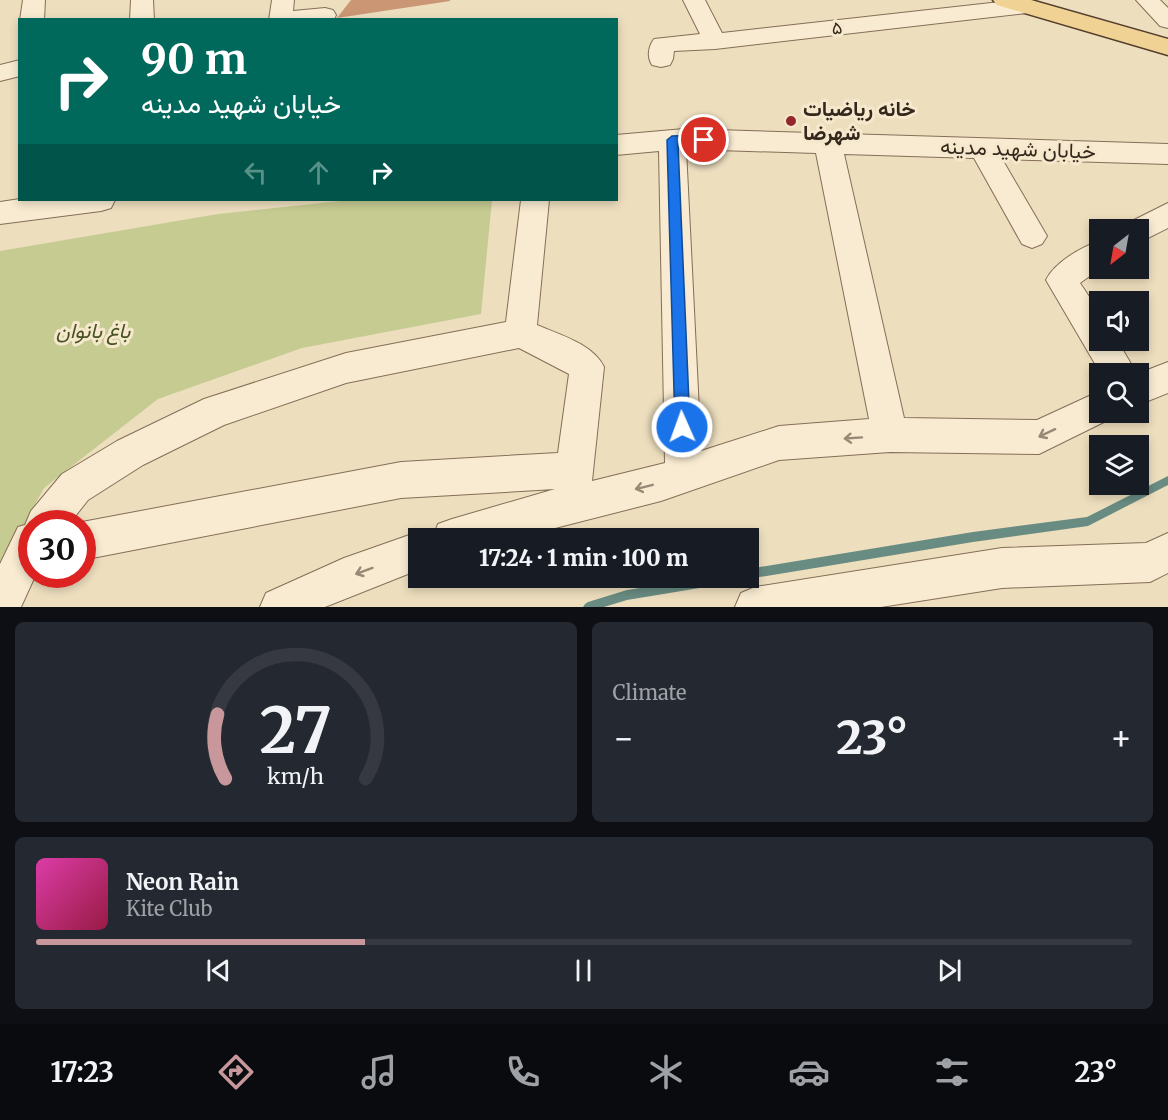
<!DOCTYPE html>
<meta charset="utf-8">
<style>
:root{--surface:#171b24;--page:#242831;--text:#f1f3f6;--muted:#9ea1a6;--line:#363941;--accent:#c7979b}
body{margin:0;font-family:Merriweather,Vazirmatn,serif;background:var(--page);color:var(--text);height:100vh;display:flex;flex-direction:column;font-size:22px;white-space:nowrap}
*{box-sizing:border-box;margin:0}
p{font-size:20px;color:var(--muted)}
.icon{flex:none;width:33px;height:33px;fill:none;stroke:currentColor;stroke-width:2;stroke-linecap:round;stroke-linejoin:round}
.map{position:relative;height:607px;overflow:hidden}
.drawer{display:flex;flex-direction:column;gap:15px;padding:15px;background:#0d0f14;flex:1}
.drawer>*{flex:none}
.hud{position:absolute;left:18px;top:18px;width:600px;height:183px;border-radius:0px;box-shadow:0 3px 9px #0003;background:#00695c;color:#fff;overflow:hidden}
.needle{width:39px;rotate:211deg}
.buttons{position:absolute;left:1089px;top:219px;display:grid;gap:12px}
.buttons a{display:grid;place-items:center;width:60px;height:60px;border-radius:0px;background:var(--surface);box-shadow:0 3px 9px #0003;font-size:30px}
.speed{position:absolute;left:18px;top:510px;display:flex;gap:12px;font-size:30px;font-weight:700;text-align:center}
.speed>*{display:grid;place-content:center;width:78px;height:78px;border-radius:50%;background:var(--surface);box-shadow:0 3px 9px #0003;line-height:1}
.speed .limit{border:9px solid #d22;background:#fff;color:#111}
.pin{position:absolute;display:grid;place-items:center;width:51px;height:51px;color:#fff;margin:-26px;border:3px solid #fff;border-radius:50%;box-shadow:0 2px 6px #0007}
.me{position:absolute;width:66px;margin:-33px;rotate:358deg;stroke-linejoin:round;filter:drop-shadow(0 0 4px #0008)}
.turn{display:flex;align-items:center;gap:21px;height:126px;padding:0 24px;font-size:27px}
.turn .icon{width:78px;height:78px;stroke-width:2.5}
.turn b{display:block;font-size:42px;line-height:51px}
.lanes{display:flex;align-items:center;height:57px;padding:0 24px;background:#0003;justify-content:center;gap:30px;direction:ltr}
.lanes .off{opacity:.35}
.big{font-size:45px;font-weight:800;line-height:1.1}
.drawer .widget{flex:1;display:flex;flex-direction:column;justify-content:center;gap:9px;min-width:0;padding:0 21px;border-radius:9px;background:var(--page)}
.drawer .dial{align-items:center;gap:0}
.dial svg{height:156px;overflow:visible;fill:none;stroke:var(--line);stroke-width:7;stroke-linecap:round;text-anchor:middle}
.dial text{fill:var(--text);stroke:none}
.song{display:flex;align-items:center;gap:18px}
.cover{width:72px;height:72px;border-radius:9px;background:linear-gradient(135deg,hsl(320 70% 55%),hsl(340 70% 35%))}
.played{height:6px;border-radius:3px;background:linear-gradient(90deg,var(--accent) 30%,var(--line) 30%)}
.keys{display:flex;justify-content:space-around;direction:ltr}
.heat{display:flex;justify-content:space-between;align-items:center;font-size:33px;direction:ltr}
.drawer .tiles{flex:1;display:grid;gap:15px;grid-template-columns:1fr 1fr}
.widget:last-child{grid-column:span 2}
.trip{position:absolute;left:408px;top:528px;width:351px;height:60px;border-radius:0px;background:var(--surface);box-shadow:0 3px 9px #0003;font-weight:800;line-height:60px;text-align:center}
.dock{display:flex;height:96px;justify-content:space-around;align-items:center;background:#090b0e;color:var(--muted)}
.dock .icon{width:42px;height:42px}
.dock .active{color:var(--accent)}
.dock b{font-size:27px;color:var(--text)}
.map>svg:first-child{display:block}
.green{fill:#c6cb92}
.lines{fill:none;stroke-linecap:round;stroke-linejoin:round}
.stream{fill:#698c82;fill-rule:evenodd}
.building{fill:#cb9674}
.minor-casing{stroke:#856e57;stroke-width:2}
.major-casing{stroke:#533d2c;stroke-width:3}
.minor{fill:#f8ebd1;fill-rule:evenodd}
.major{fill:#f1d295;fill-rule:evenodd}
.oneway{stroke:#968976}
.route{fill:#1a73e8;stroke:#114b97;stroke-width:1.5}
.poi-dot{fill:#94272b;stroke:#f5e8cd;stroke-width:2}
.labels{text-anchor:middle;stroke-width:6;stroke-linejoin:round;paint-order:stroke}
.far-street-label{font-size:18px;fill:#34271c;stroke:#f5e8cd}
.poi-label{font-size:21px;font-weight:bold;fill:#34271c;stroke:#f5e8cd;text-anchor:start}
.street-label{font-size:21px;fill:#34271c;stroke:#f5e8cd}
.park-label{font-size:21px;font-style:italic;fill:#475122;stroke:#f5e8cd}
</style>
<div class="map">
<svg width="1168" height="607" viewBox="0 0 1168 607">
<rect width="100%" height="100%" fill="#eddebe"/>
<polygon class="green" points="349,200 492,200 481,314 302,348 158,399 44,488 0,568 0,251 218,214"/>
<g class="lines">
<g class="stream">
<polygon points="1168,476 1168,485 1088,526 973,542 748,579 745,578 748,578 748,569 973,532 1087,517"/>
<polygon points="704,578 735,578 733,581 730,583 627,600 604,607 583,607 585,604 588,602 627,590"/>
</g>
</g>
<polygon class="building" points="351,0 450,0 450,1 337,18"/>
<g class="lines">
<defs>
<g id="minor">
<polygon points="23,0 45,0 44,20 20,20"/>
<polygon points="131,0 153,0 154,20 130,20"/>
<polygon points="272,0 294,0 293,11 325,8 333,10 336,15 334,20 269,20"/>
<path d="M683,0h22l17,33 296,-33 17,1 3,5 -3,5 -8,2 -312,36 -41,2 -1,8 -3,6 -9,2 -9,-2c-5,-8 -4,-18 2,-26l46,-5z"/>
<polygon points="1136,0 1160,0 1168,8 1168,28 1160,26"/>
<polygon points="20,60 20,76 0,81 0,65"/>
<path d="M684,129l484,15v20l-166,-5 45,77 -5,8 -10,4 -10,-4 -48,-86 -130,-4 60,264 133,2 63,-29v21h15l-3,6 -73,36 -149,-2 -111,8 -118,41 -145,37h-83l5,-14 14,-5 103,-30 -154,9 -319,62v-36h-4l4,-2 319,-60 157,-9 11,-79 -50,-26 -173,35 -122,42 -81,40 -55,35 -19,24h-37v50h4l-15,33h-21v-43l18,-37 7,-2 6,-14 31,-37 55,-33 87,-42 142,-46 160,-31 15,-122h28l-12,125c23,10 56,19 67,42l-12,114 73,-18 -6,-312 -43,4v-20zM686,149l130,4 53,266 -90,7 -78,25z"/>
<polygon points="20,199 115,200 111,208 101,211 0,224 0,202"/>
<polygon points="1168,203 1168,228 1138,243 1138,230 1124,230 1128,223"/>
<path d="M1100,241l1,27 -21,15 20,30v27h17l20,34h-36l-55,-94c8,-17 35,-33 54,-39z"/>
<polygon points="1168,362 1168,393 1138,405 1137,374"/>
<polygon points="418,532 432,538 418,538 418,570 325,607 260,607 266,593 344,558"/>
<polygon points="1168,533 1168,573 1150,582 1002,588 881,607 735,607 741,593 755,587 1002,548 1146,543"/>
</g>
<polygon id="major" points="993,0 1031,0 1168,39 1168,55 997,5"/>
</defs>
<use href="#minor" class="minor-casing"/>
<use href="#major" class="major-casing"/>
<use href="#minor" class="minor"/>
<use href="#major" class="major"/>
</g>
<defs><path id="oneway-shaft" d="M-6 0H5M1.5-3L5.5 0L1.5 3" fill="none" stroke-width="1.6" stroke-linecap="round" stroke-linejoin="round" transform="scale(1.5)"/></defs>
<g class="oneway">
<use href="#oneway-shaft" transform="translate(1047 433) rotate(155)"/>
<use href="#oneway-shaft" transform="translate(853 438) rotate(176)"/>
<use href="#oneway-shaft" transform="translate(644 487) rotate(166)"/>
<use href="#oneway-shaft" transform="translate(364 571) rotate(160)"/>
</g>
<polygon class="route" points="704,135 710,140 708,142 678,144 690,427 688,433 682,435 677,433 675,427 667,140 672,136"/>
<circle class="poi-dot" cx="791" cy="121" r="6"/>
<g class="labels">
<g class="far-street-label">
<text transform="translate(837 28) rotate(-6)" y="6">۵</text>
</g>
<g class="poi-label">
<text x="803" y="116">خانه ریاضیات<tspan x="803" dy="24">شهرضا</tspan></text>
</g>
<g class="street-label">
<text transform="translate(1018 149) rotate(2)" y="7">خیابان شهید مدینه</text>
</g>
<g class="park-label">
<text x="93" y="338">باغ بانوان</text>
</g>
</g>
</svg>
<div class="buttons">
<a><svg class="needle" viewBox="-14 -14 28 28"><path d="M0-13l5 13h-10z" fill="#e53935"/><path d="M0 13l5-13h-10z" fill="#9ea1a6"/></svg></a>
<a><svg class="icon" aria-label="sound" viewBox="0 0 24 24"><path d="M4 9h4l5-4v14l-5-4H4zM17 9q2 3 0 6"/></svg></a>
<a><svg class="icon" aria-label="search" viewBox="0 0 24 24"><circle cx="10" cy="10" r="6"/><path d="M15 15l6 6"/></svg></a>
<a><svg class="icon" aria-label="layers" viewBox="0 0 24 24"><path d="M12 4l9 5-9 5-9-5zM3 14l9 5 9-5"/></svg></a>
</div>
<div class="speed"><div class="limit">30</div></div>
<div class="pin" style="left:704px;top:140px;background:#d93025"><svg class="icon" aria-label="arrive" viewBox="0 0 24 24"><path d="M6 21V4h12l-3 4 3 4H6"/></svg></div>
<svg class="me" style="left:682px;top:427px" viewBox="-20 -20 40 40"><circle r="17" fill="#1a73e8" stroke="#fff" stroke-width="3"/><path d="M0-11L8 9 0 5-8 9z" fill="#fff"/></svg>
<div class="trip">17:24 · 1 min · 100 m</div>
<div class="hud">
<div class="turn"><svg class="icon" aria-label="right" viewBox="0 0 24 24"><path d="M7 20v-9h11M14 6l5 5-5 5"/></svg><div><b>90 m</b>خیابان شهید مدینه</div></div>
<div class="lanes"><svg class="icon off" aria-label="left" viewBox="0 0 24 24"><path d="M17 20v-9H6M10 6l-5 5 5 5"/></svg><svg class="icon off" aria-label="ahead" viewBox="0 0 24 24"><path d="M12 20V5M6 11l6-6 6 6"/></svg><svg class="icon" aria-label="right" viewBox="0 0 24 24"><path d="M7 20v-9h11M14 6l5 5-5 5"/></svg></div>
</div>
</div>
<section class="drawer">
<div class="tiles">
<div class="widget dial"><svg viewBox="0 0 100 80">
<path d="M14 69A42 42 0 1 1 86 69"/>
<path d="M14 69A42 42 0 0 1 10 36" stroke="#c7979b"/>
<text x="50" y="56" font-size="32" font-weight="700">27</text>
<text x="50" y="72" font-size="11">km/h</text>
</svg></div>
<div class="widget"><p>Climate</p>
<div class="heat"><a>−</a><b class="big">23°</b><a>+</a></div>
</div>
<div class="widget">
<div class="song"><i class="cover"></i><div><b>Neon Rain</b><p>Kite Club</p></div></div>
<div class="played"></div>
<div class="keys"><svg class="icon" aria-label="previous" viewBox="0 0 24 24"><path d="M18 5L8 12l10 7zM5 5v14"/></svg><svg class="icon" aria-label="pause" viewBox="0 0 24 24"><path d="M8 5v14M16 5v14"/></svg><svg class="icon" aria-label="next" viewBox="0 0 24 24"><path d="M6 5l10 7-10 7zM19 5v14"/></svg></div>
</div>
</div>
</section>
<nav class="dock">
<b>17:23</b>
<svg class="icon active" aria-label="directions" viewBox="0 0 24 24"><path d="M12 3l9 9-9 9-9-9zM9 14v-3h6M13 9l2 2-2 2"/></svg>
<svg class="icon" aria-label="music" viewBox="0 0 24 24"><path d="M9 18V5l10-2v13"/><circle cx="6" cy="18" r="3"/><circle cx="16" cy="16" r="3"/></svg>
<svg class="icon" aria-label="phone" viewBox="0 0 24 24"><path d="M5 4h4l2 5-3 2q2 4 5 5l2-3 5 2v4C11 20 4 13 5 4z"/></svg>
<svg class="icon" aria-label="climate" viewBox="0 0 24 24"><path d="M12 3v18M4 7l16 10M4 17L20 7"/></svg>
<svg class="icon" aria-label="car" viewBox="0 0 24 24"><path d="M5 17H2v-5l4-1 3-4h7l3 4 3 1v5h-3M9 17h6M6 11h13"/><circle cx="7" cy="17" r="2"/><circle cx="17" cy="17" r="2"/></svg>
<svg class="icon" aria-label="filters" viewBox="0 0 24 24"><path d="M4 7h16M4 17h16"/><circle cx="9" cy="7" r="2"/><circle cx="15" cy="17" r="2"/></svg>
<b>23°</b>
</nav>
